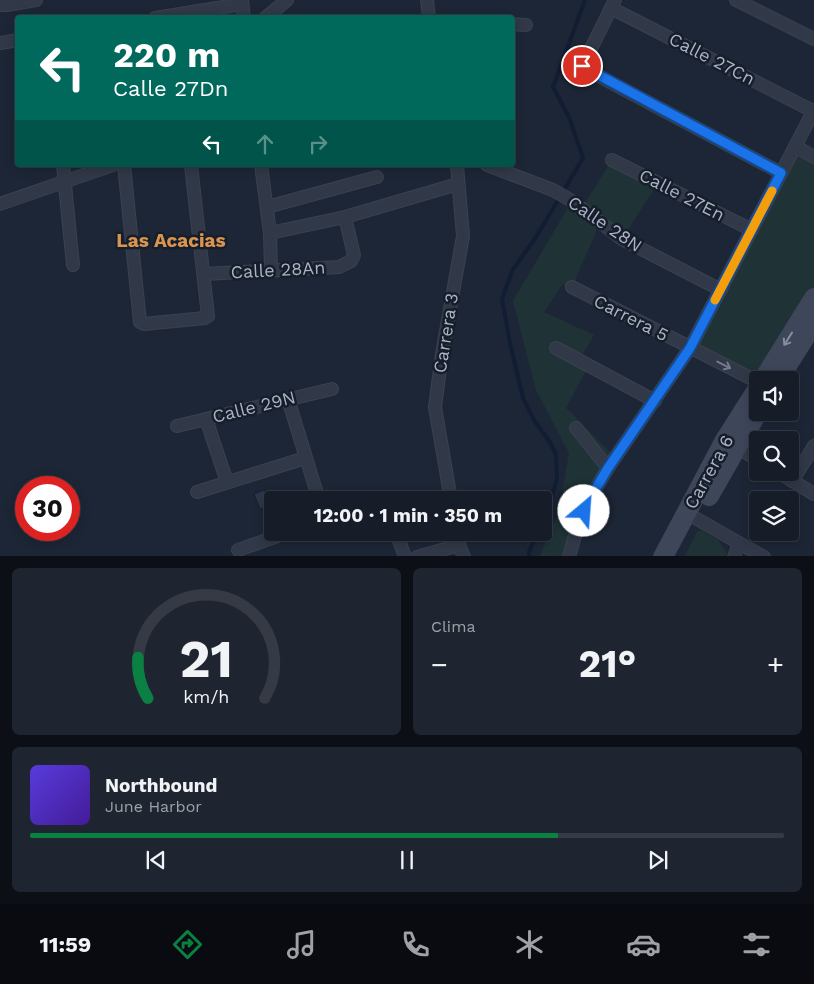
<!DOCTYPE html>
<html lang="es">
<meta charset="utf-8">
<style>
:root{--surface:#161c28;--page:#1f2530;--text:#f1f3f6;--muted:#9ea1a8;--line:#353a45;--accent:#0b8043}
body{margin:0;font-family:"Work Sans",sans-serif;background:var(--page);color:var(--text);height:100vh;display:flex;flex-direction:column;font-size:19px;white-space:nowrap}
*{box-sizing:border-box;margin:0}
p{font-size:16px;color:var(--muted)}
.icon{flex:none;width:28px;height:28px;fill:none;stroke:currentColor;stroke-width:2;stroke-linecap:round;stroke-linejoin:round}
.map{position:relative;height:556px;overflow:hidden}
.panel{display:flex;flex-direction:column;gap:12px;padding:12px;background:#0c0f16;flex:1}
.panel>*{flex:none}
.guide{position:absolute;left:15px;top:15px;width:500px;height:152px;border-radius:5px;box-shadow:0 2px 12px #0003,0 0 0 1px var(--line);background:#00695c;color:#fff;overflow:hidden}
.controls{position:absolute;left:749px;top:371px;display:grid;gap:10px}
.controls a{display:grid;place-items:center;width:50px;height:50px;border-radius:5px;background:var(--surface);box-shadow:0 2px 12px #0003,0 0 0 1px var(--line);font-size:25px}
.speed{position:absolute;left:15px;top:476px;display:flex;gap:10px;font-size:25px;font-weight:700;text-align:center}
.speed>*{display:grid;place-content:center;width:65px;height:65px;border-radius:50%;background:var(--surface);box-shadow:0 2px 12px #0003,0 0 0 1px var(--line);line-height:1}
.speed .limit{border:8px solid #d22;background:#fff;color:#111}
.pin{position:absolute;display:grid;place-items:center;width:42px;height:42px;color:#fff;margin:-21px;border:2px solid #fff;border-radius:50%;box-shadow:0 1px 5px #0007}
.me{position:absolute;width:55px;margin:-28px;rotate:27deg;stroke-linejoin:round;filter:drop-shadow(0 0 4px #0008)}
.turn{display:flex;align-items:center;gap:18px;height:105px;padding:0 15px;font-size:22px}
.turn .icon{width:65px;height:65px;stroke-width:2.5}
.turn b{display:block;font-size:35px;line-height:42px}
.lanes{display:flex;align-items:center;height:48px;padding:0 15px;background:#0003;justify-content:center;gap:25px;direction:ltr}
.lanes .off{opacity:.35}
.big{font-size:38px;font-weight:700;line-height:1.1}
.panel .widget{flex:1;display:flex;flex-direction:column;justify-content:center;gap:8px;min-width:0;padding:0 18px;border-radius:8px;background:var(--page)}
.panel .dial{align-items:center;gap:0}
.dial svg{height:130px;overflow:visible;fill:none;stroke:var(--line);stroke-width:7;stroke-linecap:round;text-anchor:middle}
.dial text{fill:var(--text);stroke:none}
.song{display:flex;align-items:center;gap:15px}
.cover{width:60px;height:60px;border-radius:8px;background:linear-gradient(135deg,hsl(250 70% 55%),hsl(260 70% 35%))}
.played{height:5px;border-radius:2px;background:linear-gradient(90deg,var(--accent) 70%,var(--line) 70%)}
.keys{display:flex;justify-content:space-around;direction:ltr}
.heat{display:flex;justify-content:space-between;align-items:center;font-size:28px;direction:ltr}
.panel .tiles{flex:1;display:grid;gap:12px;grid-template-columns:1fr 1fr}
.widget:last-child{grid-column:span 2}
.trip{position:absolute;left:264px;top:491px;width:288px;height:50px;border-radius:5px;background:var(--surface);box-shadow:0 2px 12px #0003,0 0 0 1px var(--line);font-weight:700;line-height:50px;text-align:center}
.tabs{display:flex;height:80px;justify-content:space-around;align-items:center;background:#090b10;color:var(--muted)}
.tabs .icon{width:35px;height:35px}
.tabs .active{color:var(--accent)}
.tabs b{font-size:22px;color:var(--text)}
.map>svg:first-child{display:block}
.green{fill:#1f3337}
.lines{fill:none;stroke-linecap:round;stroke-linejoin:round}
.stream{stroke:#111d33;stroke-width:4}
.building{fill:#2c374b;stroke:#18202d}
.minor-casing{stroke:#3a4250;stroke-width:14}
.secondary-casing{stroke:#3a4250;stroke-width:20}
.minor{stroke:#313847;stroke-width:12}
.secondary{stroke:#3e475a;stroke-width:19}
.oneway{stroke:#848d9f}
.oneway2{stroke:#747b8c}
.route-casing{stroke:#114b97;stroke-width:12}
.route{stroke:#1a73e8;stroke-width:9}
.slow{stroke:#f59e0b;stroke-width:9}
.labels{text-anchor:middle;stroke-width:5;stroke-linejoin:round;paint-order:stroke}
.street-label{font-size:18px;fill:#aab2c4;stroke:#171e2b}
.neighbourhood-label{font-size:19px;font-weight:bold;fill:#d99550;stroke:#171e2b}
</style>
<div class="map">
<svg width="814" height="557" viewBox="0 0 814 557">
<rect width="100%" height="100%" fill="#1d2636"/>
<g class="green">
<polygon points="800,149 814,157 814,298 763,380 690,348"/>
<polygon points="612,160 658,183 622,239 600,223 572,287 562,285 544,312 594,335 579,360 587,369 566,408 614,456 569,556 540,556 559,511 569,453 536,390 513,301 572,201 582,208"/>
<polygon points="700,530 718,540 727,554 725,556 685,556 697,532"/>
</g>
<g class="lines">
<g class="stream">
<polyline points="542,522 550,503 557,479 556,454 549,441 534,420 523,398 510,343 502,299 512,271 536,237 583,158 569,117 553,87 585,0"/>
<polyline points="529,557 529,552 538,532"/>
</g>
</g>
<polygon class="building" points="264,490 271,505 260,509 254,494"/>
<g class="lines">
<defs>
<g id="minor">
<polyline points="242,0 244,18"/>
<polyline points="427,0 429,18"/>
<polyline points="615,0 582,67 781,173"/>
<polyline points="736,0 814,39"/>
<polyline points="0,5 7,5 36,0"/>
<polyline points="611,8 813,111"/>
<polyline points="155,18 242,4"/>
<polyline points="265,18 287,0"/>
<polyline points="512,24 526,25"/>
<polyline points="0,43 18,40"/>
<polyline points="795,146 814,157"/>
<polyline points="612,160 752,230"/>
<polyline points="63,165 73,265"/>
<polyline points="124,165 140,322 144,324 205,318 208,316 191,165"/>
<polyline points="261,165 270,233 271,270"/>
<polyline points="487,165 553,190 572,201 622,239 721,290"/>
<polyline points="0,204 113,165"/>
<polyline points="267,207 377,177"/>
<polyline points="270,233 345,217 458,184"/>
<polyline points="204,274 339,267 351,261 354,255 345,217"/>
<polyline points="572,287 758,382"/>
<polyline points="556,348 655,401"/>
<polyline points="288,399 319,500"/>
<polyline points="206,419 227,482"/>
<polyline points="177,426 332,389"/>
<polyline points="576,428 608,468"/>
<polyline points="732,444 758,460"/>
<polyline points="778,472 814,494"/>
<polyline points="792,481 814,446"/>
<polyline points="197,492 305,458"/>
<polyline points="451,500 435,407 442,354 463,236 457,165"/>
<polyline points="697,519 739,543 764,557"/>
<polyline points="396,532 405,557"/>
<polyline points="457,532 459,545 464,557"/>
<polyline points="238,550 289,532"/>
<polyline points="417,557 459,545"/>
<polyline points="569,557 579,522 589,500 608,468 690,348 814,110"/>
<polyline points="734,557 739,543"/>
</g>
<g id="secondary">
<polyline points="763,380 814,298"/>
<polyline points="778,380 814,323"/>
<polyline points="709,496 737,447 758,412"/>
<polyline points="663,557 725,440 758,388"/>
</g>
</defs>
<use href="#minor" class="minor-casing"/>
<use href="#secondary" class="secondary-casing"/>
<use href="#minor" class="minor"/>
<use href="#secondary" class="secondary"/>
</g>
<defs><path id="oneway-shaft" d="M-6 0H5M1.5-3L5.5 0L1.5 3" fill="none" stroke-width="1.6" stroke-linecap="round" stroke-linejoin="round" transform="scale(1.25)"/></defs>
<use class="oneway" href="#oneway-shaft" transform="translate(788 339) rotate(122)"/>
<use class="oneway2" href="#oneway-shaft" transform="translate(724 365) rotate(27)"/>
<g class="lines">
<defs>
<polyline id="route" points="582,66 781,173 690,348 608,468 589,500 584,511"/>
</defs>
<use href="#route" class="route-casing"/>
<use href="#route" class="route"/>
<polyline class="slow" points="715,300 772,191"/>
</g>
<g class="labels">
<g class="street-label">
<text transform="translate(712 59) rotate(27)" y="6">Calle 27Cn</text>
<text transform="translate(682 195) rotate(27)" y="6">Calle 27En</text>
<text transform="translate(605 224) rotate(34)" y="6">Calle 28N</text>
<text transform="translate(278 270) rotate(-3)" y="6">Calle 28An</text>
<text transform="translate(631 318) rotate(27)" y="6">Carrera 5</text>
<text transform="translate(446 333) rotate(-81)" y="6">Carrera 3</text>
<text transform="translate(254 407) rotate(-14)" y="6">Calle 29N</text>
<text transform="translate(709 472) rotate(-61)" y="6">Carrera 6</text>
</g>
<g class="neighbourhood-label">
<text x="171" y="247">Las Acacias</text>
</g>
</g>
</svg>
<div class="controls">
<a><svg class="icon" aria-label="sound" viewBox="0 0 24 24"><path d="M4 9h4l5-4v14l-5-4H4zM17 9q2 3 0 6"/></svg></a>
<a><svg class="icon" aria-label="search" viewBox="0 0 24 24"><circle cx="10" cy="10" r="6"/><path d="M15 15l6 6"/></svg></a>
<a><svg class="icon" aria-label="layers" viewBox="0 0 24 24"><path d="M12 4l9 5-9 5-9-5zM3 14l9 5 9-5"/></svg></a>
</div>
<div class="speed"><div class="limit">30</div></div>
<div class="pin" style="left:582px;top:66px;background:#d93025"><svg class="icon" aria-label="arrive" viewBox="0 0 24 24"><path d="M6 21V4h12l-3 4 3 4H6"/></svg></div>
<svg class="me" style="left:584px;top:511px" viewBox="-20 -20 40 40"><circle r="19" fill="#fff"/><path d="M0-13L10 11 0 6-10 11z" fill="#1a73e8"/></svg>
<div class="trip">12:00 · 1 min · 350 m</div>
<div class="guide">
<div class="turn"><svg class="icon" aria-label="left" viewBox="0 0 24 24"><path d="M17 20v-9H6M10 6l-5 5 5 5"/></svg><div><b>220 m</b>Calle 27Dn</div></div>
<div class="lanes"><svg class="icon" aria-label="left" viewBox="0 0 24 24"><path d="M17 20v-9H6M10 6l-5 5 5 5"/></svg><svg class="icon off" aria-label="ahead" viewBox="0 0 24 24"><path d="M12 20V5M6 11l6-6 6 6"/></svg><svg class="icon off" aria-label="right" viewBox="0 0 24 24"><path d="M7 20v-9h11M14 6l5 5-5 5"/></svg></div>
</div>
</div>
<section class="panel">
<div class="tiles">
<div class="widget dial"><svg viewBox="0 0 100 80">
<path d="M14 69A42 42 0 1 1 86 69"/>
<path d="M14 69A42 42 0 0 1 8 44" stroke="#0b8043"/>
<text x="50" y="56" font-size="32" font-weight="700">21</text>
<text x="50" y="72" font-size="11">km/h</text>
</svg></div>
<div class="widget"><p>Clima</p>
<div class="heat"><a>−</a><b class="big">21°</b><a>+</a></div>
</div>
<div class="widget">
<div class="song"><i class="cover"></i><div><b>Northbound</b><p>June Harbor</p></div></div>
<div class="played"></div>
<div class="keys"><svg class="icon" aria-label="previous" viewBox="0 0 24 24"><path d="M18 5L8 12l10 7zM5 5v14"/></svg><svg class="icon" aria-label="pause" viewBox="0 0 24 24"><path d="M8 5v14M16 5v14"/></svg><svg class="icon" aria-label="next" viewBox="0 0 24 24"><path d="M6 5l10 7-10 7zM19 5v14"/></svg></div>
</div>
</div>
</section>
<nav class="tabs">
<b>11:59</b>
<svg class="icon active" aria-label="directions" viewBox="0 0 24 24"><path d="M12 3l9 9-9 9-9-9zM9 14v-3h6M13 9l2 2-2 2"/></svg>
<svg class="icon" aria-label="music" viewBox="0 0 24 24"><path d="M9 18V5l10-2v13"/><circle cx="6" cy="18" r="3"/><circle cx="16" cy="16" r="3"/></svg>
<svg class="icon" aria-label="phone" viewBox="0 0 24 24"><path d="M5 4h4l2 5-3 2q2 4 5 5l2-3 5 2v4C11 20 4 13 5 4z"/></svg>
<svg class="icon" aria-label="climate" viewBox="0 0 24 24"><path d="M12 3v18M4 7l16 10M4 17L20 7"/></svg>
<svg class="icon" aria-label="car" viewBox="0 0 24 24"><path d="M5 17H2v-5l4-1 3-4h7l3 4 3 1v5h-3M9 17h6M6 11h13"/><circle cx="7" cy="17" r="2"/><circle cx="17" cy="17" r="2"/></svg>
<svg class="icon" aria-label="filters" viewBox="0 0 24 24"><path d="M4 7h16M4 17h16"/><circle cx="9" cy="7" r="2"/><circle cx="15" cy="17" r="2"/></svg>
</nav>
